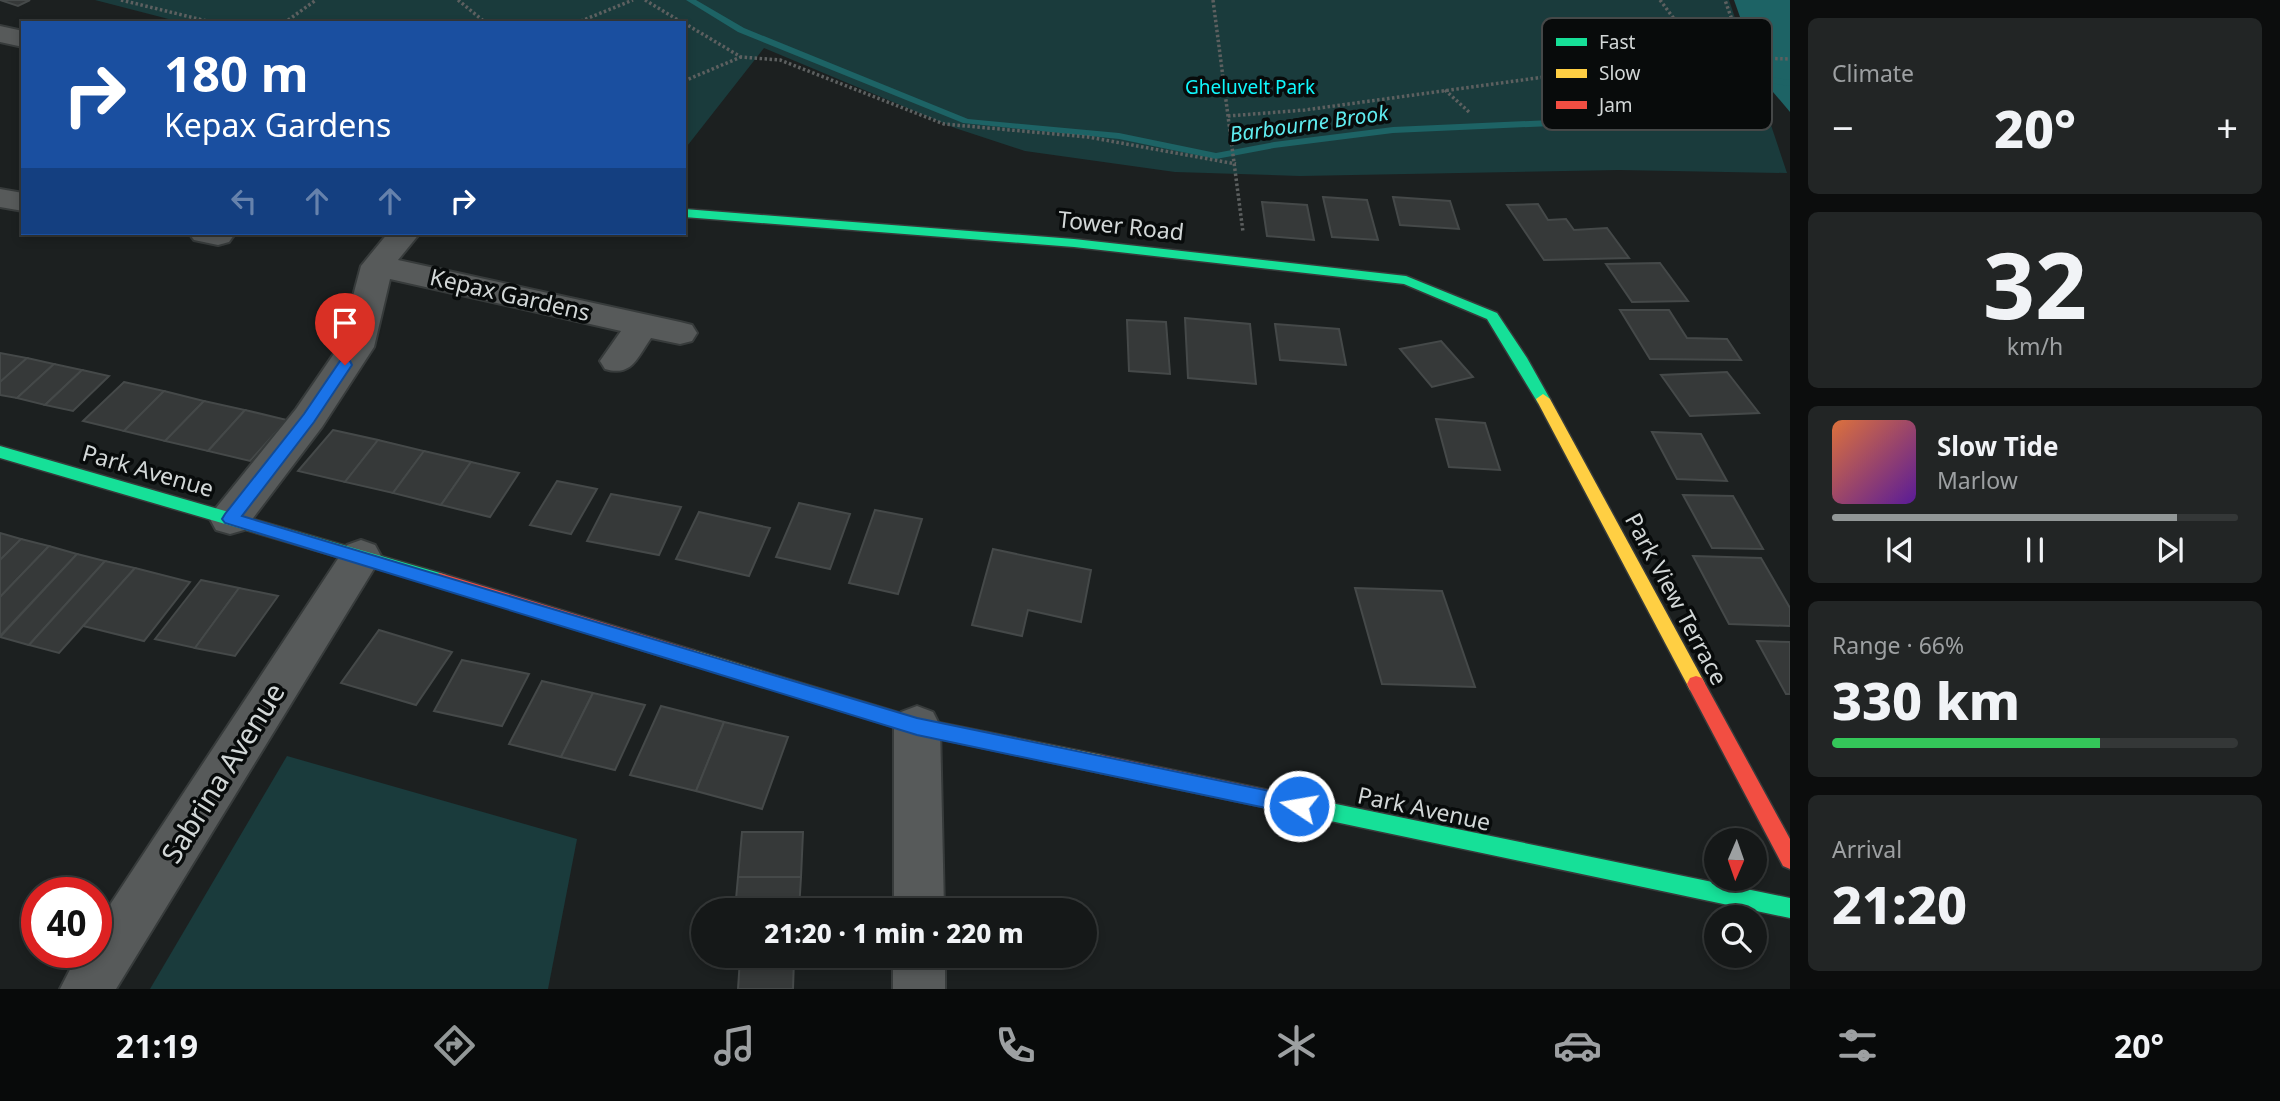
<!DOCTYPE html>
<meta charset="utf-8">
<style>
:root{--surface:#151818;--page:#222525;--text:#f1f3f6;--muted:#9da0a2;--line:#343737;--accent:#929797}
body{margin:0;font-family:"Noto Sans",sans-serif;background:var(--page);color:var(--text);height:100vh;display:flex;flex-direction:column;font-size:26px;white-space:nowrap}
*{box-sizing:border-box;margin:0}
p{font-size:23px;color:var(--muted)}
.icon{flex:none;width:38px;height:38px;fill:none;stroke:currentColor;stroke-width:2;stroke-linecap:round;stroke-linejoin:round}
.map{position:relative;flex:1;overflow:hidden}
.drawer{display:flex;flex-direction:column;gap:18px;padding:18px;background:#0c0d0d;width:490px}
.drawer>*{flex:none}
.hud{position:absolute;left:21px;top:21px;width:665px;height:214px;border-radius:0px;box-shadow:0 4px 10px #0003,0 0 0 2px var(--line);background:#1a4fa0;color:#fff;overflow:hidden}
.needle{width:46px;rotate:182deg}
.buttons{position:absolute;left:1704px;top:828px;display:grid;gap:14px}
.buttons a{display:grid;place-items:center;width:63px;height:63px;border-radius:50%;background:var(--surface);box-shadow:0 4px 10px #0003,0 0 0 2px var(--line);font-size:35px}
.speed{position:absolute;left:21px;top:877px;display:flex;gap:14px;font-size:35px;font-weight:700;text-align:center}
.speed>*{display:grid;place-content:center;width:91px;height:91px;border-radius:50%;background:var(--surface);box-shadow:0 4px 10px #0003,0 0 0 2px var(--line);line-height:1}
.speed .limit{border:10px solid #d22;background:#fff;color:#111}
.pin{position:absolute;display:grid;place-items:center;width:60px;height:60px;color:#fff;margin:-72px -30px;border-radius:50% 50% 50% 0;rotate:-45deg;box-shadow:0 0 7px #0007}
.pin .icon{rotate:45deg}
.me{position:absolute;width:77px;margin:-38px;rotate:282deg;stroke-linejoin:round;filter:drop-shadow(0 0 5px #0008)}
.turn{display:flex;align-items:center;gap:24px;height:147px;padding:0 28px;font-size:32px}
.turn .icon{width:91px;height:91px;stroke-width:2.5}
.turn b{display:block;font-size:49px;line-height:60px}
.lanes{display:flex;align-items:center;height:66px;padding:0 28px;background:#0003;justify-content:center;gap:35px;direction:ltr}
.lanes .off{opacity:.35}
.big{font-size:52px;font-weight:800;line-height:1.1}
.drawer .widget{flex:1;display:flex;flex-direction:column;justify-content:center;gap:10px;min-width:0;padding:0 24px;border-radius:10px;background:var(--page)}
.drawer .dial{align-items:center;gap:0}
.dial b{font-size:91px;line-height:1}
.song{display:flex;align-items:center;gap:21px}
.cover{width:84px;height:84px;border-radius:10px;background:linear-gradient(135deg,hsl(20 70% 55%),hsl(270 70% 35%))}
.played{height:7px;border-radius:4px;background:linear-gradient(90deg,var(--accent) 85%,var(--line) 85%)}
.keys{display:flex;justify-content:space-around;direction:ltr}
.heat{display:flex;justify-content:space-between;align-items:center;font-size:38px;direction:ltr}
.charge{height:10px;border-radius:5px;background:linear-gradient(90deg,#34c759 66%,var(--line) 0)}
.trip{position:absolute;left:691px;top:898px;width:406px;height:70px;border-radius:35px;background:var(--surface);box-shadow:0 4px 10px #0003,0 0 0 2px var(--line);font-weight:800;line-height:70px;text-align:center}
.tabs{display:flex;height:112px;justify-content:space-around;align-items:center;background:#080a0a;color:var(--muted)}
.tabs .icon{width:49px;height:49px}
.tabs .selected{color:var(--accent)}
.tabs b{font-size:32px;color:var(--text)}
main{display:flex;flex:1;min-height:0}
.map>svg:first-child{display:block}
.green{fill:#1a3b3c}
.water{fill:#1d6365}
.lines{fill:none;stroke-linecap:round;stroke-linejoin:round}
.stream{fill:#1d6365;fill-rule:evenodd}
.building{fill:#363939;stroke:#454949;stroke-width:2}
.street-casing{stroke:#373b3b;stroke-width:4}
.fast-casing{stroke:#373b3b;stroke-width:3}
.slow-casing{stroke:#373b3b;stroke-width:3}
.jam-casing{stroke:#373b3b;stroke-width:3}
.path{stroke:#5d6060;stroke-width:3.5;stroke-dasharray:2.5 2.5;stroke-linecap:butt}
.street{fill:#575a5a;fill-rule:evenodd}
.fast{fill:#16e098;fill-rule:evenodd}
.slow{fill:#ffcf43;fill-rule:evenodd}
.jam{fill:#f24e42;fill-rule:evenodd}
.path-bridge{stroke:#5d6060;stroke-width:3.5;stroke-dasharray:2.5 2.5;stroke-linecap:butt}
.route{fill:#1a73e8;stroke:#114b97;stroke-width:2}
.labels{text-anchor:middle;stroke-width:7;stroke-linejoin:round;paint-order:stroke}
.far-park-label{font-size:19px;fill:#10f8fd;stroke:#080b0b}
.far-water-label{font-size:21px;font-style:italic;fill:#5febef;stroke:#080b0b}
.street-label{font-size:23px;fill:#d2d7d7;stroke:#080b0b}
.near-street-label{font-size:28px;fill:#d2d7d7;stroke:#080b0b}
.key{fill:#080b0b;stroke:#454848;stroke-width:2}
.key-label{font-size:19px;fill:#d2d7d7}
</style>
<main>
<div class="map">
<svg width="1790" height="989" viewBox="0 0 1790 989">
<rect width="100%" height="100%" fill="#1c2020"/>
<g class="green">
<polygon points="95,0 1729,0 1787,173 1619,170 1300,176 1175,172 1025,151 955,128 764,48 684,150 684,23 184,23"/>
<polygon points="287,756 577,839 548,989 150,989"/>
</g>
<polygon class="water" points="1734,0 1790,0 1790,112 1762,79"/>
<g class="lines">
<polygon class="stream" points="686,0 696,0 744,28 968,119 1119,133 1216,153 1274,142 1393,127 1574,119 1762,76 1790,80 1790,86 1762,82 1574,125 1393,133 1274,148 1216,159 1119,139 963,123 738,32"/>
</g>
<g class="building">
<polygon points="0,0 30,0 18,6"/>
<polygon points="1323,197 1367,200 1378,240 1332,237"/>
<polygon points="1393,197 1450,201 1459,229 1400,225"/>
<polygon points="1262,202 1307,205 1314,240 1267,236"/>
<polygon points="1538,204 1548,220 1566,219 1574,230 1607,228 1629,258 1544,260 1507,205"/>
<polygon points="1660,263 1688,301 1632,302 1606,264"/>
<polygon points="1620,310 1669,310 1687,338 1727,339 1741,360 1650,359"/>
<polygon points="1185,318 1250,324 1256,384 1188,378"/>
<polygon points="1127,320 1166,322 1170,374 1129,371"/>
<polygon points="1275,324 1339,329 1346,365 1280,360"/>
<polygon points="1441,341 1473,377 1432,387 1400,349"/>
<polygon points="0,353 27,358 0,382"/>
<polygon points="27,358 54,364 17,398 0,395 0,382"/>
<polygon points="54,364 82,370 45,405 17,398"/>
<polygon points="82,370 109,376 73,411 45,405"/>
<polygon points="1727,372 1759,413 1690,416 1661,375"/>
<polygon points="124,382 164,391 124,431 83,421"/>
<polygon points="164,391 204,401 165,441 124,431"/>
<polygon points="204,401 245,410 208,451 165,441"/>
<polygon points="245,410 287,420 250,461 208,451"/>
<polygon points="1436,419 1485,423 1500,470 1449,467"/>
<polygon points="333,430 378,440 345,482 298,471"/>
<polygon points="1652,432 1701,434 1727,481 1677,479"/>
<polygon points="378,440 424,451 393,493 345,482"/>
<polygon points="424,451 471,462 441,505 393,493"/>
<polygon points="471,462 519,473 490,517 441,505"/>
<polygon points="557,481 597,489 571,534 530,525"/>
<polygon points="611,494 681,507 659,555 587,541"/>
<polygon points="1683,495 1733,496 1763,549 1712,548"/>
<polygon points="799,503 850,514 830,569 776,557"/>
<polygon points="875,510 922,519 898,594 849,583"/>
<polygon points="699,512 770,528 749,576 676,559"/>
<polygon points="0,533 21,539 0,560"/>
<polygon points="21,539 49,546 0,597 0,560"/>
<polygon points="49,546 77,554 0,636 0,597"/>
<polygon points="993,549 1091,570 1081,622 1028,610 1022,636 972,625"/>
<polygon points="77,554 105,561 29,645 0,637"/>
<polygon points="1693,556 1761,558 1790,608 1790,626 1729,624"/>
<polygon points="105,561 135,568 59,653 29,645"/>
<polygon points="135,568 190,582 144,641 83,626"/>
<polygon points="201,580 239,588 195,648 155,639"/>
<polygon points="239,588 278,596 235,656 195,648"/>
<polygon points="1355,588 1442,591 1475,687 1382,684"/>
<polygon points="379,630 452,652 416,705 341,683"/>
<polygon points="1757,641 1790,642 1790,694 1786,694"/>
<polygon points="462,660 529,674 502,726 434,711"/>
<polygon points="542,681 593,693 561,757 509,744"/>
<polygon points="593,693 645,705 615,770 561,757"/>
<polygon points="661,706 724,722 696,791 630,775"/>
<polygon points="724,722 788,737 762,809 696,791"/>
<polygon points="742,832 803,832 801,877 738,877"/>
<polygon points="738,877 801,877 799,910 735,910"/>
<polygon points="740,959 794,959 793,989 738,989"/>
</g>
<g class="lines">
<defs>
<g id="street">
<polygon points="0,26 23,31 23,47 0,42"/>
<polygon points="0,189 23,193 23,211 0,207"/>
<polygon points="189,233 232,233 234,235 229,242 218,245 194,240"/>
<path d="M388,233h32l-22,27 282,62 12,3 5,8 -5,8 -12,3 -29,-6c-14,20 -19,39 -46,31l-5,-8 21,-30 -231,-52 -16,68 -52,80 -78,103 -14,4 -14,-4 -6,-11 6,-11 80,-99 44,-64 21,-79z"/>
<polygon points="361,540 375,545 381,556 375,567 116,989 60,989 79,952 96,952 96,926 347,545"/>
<polygon points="917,706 933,712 940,726 944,910 894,910 894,726 901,712"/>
<rect x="893" y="956" width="52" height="33"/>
</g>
<g id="fast">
<polygon points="684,209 1074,239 1406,276 1497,313 1527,358 1550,399 1543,404 1538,403 1487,319 1404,284 1074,247 684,217"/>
<polygon points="0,446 440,573 446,575 448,580 446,585 440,587 0,458"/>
<polygon points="1302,797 1790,898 1790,918 1302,815 1295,812 1292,806 1295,800"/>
</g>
<g id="slow">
<polygon points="1543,394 1550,399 1702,678 1705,684 1702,690 1696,692 1690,690 1536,399"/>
<polygon points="693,650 917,718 1101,755 1108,758 1110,764 1108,770 1101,773 917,734 687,663 684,658 687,653"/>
</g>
<g id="jam">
<polygon points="440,573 693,650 699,653 702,658 699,663 693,666 434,585 432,580 434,575"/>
<polygon points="1696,676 1702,678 1790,839 1790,869 1783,866 1690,690 1687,684 1690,678"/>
<polygon points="1101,755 1302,797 1309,800 1312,806 1309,812 1302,815 1101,773 1094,770 1092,764 1094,758"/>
</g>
</defs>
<use href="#street" class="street-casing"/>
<use href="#fast" class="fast-casing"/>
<use href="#slow" class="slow-casing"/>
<use href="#jam" class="jam-casing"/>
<g class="path">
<polyline points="121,0 215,23"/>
<polyline points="458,0 486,23"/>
<polyline points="645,0 683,23"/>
<polyline points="1213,0 1243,232"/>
<polyline points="284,23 316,0"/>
<polyline points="576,23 633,0"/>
<polyline points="684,23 741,57 780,60 944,124 1088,137 1236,164"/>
<polyline points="684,81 741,57"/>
<polyline points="1445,90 1469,112"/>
<polyline points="1228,116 1305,110 1602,69 1626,56 1704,33 1738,37 1725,0"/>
</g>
<use href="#street" class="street"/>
<use href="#fast" class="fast"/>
<use href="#slow" class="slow"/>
<use href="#jam" class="jam"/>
<polyline class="path-bridge" points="1660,0 1692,43 1721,57 1790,59"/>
</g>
<polygon class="route" points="345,360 350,361 352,365 314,422 242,516 917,718 1299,797 1306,799 1309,806 1306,812 1299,815 917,735 225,523 222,519 225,514 304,414 340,361"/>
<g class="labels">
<g class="far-park-label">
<text x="1250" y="94">Gheluvelt Park</text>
</g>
<g class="far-water-label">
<text transform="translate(1309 124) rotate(-8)" y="7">Barbourne Brook</text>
</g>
<g class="street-label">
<text transform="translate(1121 226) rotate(6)" y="8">Tower Road</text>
<text transform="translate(510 295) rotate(13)" y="8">Kepax Gardens</text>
<text transform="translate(148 471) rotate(16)" y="8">Park Avenue</text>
<text transform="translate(1676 599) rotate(62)" y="8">Park View Terrace</text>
<text transform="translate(1424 809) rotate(12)" y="8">Park Avenue</text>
</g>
<g class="near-street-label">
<text transform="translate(223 773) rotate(-58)" y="10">Sabrina Avenue</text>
</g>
</g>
<rect x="1542" y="18" width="230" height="112" rx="10" class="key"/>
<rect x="1556" y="38" width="31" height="8" fill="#16e098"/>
<rect x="1556" y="69" width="31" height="9" fill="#ffcf43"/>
<rect x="1556" y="101" width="31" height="8" fill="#f24e42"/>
<g class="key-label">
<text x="1599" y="49">Fast</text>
<text x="1599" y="80">Slow</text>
<text x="1599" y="112">Jam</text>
</g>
</svg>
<div class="buttons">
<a><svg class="needle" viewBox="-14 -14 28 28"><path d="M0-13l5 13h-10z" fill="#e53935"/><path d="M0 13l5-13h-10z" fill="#9da0a2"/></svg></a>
<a><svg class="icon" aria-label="search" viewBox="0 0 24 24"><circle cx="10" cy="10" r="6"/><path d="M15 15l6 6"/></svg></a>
</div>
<div class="speed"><div class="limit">40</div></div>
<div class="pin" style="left:345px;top:365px;background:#d93025"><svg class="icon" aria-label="arrive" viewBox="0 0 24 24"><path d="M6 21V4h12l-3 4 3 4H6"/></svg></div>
<svg class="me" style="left:1299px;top:806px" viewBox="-20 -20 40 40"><circle r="17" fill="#1a73e8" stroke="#fff" stroke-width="3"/><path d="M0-11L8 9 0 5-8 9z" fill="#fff"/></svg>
<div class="trip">21:20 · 1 min · 220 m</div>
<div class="hud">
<div class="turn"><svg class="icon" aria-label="right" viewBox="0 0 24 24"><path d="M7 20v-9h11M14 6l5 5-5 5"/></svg><div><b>180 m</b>Kepax Gardens</div></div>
<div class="lanes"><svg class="icon off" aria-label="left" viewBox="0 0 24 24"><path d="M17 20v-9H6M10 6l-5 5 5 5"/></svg><svg class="icon off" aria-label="ahead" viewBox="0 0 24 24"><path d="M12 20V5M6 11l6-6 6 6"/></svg><svg class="icon off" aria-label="ahead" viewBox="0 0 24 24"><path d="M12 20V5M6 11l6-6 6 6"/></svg><svg class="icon" aria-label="right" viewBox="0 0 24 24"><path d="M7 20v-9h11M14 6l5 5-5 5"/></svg></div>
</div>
</div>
<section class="drawer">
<div class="widget"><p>Climate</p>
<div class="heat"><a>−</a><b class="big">20°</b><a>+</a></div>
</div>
<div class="widget dial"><b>32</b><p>km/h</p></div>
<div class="widget">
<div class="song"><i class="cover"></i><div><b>Slow Tide</b><p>Marlow</p></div></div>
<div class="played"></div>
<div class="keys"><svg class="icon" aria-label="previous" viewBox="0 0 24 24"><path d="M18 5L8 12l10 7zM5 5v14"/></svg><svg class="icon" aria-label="pause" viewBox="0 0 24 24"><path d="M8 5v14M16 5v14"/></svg><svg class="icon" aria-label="next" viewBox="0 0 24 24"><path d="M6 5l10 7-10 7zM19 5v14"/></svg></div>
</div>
<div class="widget"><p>Range · 66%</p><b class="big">330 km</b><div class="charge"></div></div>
<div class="widget"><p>Arrival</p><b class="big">21:20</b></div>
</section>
</main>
<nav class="tabs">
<b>21:19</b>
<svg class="icon selected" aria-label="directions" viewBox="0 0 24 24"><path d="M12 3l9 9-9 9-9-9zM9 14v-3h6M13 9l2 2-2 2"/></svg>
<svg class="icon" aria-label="music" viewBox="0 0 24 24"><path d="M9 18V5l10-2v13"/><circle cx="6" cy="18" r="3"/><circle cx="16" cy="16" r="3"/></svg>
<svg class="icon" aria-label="phone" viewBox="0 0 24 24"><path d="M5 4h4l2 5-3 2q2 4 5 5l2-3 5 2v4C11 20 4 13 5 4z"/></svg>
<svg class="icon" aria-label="climate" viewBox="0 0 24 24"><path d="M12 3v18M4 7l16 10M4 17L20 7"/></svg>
<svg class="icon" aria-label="car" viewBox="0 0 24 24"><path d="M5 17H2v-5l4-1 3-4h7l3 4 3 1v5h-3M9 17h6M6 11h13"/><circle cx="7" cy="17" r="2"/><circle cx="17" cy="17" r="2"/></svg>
<svg class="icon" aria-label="filters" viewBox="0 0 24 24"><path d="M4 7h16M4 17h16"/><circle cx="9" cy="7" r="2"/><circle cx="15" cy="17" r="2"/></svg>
<b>20°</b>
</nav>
